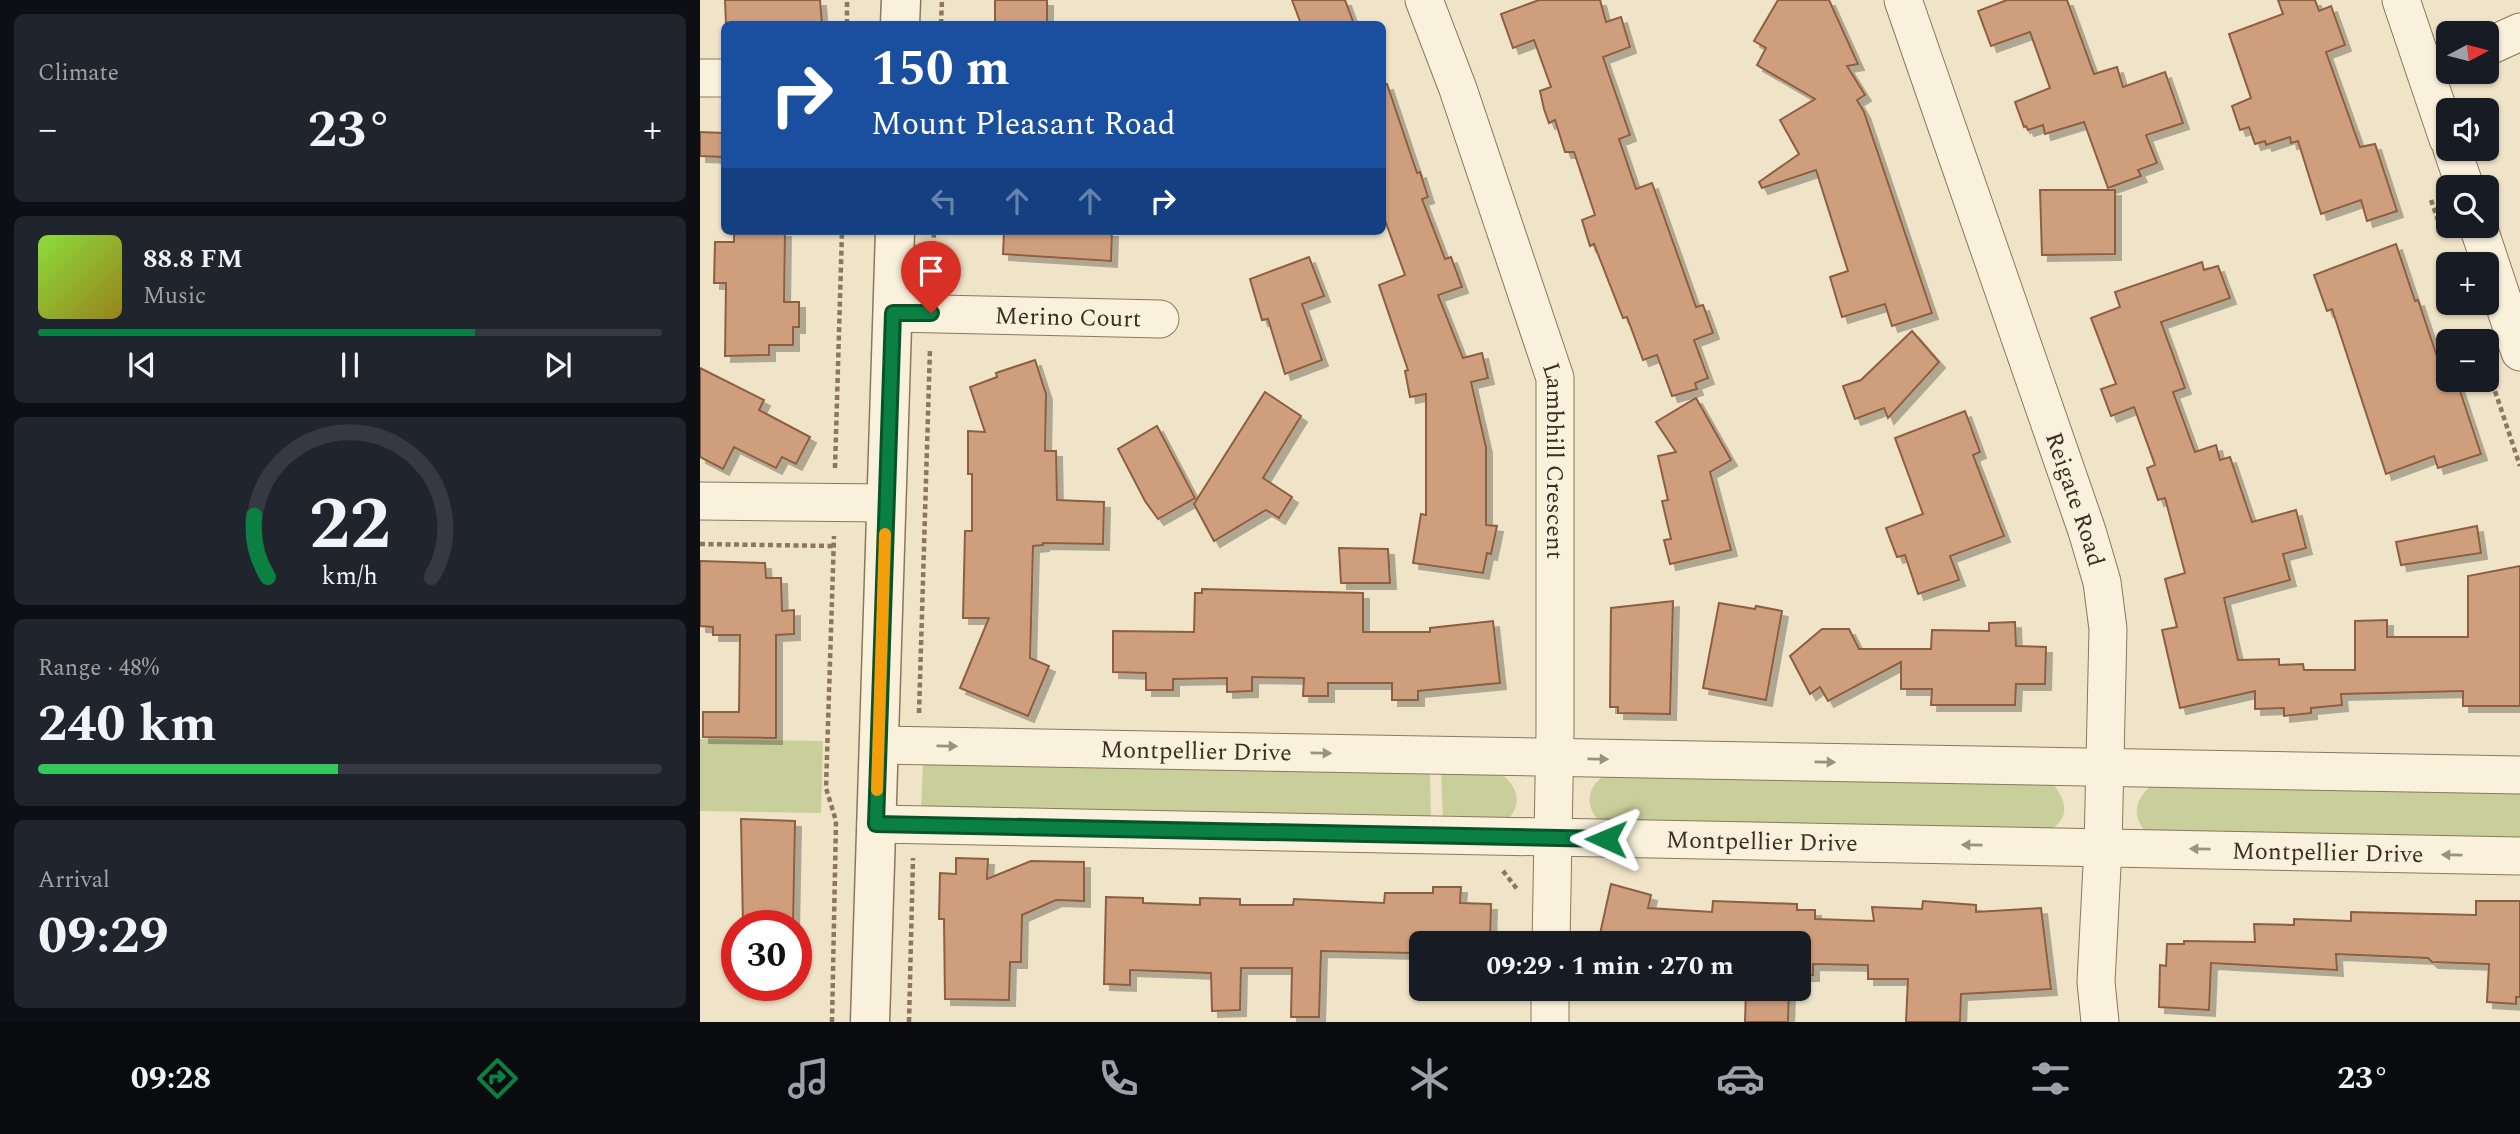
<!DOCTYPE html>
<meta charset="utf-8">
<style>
:root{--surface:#171b24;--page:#20242c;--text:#f1f3f6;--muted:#9ea1a6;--line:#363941;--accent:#0b8043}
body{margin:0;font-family:Spectral,serif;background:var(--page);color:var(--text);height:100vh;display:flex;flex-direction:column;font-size:26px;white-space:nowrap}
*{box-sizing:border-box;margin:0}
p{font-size:23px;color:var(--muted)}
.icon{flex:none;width:38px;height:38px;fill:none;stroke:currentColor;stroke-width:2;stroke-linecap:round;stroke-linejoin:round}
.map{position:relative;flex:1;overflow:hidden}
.details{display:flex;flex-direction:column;gap:14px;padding:14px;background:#0d0f14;width:700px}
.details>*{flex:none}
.top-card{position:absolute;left:21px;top:21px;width:665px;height:214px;border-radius:10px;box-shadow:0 2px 5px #0004;background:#1a4fa0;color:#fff;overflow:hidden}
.needle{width:46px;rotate:83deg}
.buttons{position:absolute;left:1736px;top:21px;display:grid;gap:14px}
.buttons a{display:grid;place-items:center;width:63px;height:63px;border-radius:10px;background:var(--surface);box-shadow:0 2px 5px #0004;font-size:35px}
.speed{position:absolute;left:21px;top:910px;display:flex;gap:14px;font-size:35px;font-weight:700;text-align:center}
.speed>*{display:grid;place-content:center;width:91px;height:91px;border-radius:50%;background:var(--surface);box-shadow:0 2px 5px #0004;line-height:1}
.speed .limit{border:10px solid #d22;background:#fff;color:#111}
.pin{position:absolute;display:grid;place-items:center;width:60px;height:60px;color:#fff;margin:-72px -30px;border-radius:50% 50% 50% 0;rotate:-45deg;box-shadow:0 0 7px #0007}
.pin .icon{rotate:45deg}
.me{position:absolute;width:77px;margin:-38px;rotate:271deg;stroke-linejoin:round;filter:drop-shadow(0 0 5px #0008)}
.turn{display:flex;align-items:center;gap:24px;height:147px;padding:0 35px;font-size:32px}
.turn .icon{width:91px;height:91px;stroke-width:2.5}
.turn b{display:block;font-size:49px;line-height:60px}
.lanes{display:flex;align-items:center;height:66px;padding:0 35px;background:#0003;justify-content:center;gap:35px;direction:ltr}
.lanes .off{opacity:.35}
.big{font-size:52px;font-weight:700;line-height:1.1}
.details .widget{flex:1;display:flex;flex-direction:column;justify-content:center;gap:10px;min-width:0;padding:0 24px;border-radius:10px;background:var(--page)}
.details .dial{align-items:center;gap:0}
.dial svg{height:182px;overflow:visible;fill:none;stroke:var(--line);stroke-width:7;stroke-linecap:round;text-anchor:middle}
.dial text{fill:var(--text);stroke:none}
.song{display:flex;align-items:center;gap:21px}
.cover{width:84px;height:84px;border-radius:10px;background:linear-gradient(135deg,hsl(90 70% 55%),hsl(50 70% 35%))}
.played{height:7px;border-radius:4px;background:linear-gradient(90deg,var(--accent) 70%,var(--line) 70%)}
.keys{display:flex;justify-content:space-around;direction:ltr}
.heat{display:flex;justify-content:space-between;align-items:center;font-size:38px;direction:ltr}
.charge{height:10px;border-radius:5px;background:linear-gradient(90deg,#34c759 48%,var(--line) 0)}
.trip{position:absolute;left:709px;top:931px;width:402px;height:70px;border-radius:10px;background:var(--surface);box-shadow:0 2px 5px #0004;font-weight:700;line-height:70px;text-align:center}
.tabs{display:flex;height:112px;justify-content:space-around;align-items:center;background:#090b0e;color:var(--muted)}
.tabs .icon{width:49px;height:49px}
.tabs .active{color:var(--accent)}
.tabs b{font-size:32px;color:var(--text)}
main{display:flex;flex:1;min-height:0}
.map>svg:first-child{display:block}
.green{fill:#c9cf9b}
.building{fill:#cf9f7d;stroke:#8d5f41;stroke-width:2;filter:url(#shadow)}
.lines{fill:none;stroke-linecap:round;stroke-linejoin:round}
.minor-casing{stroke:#8d765c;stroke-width:39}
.tertiary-casing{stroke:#8d765c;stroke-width:41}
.path{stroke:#8d765c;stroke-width:4.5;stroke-dasharray:5 3.5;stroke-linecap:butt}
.minor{stroke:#faf1dc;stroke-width:37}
.tertiary{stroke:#faf1dc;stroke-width:38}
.oneway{fill:#9c907e}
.route-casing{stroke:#07532c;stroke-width:18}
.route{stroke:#0b8043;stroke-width:12}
.slow{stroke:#f59e0b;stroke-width:12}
.labels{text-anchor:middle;stroke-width:7;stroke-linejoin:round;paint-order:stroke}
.street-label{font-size:24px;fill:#3d2e20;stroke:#f7eed8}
</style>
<main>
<section class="details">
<div class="widget"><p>Climate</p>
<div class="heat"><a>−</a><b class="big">23°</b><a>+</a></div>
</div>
<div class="widget">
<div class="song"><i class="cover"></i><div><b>88.8 FM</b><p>Music</p></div></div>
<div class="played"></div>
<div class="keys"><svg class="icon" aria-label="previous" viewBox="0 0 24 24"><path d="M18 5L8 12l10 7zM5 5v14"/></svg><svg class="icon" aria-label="pause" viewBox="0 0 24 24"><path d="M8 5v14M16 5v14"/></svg><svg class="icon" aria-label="next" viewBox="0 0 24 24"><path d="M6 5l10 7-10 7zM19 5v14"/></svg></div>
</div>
<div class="widget dial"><svg viewBox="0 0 100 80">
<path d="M14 69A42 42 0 1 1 86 69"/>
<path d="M14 69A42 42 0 0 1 8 42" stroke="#0b8043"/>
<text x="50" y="56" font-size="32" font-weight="700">22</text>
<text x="50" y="72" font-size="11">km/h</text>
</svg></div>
<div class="widget"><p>Range · 48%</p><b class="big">240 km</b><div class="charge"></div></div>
<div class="widget"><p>Arrival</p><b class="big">09:29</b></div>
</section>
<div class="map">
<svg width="1820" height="1022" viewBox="0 0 1820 1022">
<defs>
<filter id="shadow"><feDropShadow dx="6" dy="6" stdDeviation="0" flood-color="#0004"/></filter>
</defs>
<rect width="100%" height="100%" fill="#f0e4c8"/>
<g class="green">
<polygon points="0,739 123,741 121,813 0,811"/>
<polygon points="223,763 730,769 731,823 221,811"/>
<path d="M741,771l59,2c17,12 24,31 7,47l-64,2z"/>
<path d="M903,776l451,9c15,20 15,37 -10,48l-444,-11c-15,-16 -14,-32 3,-46z"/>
<path d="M1453,784l367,5v53l-375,-11c-15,-18 -8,-34 8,-47z"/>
</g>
<g class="building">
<polygon points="25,0 120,0 122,24 26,24"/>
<rect x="295" y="0" width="52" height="24"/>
<polygon points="592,0 645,0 654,24 601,24"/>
<polygon points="839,0 900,0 906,22 921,17 930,47 903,57 930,135 919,139 936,189 952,183 996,307 1003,305 1013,333 994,340 1008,378 995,383 997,389 972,396 957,355 943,360 927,317 923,318 894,244 890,246 882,220 895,215 874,152 865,152 855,120 849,123 844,109 840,91 851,87 834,40 813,48 801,14"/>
<polygon points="1078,0 1129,0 1158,64 1147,66 1165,95 1157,100 1164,112 1232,313 1192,326 1185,304 1142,317 1130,277 1148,271 1116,170 1062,188 1059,182 1099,154 1080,120 1115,99 1057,65 1066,48 1054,41"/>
<polygon points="1307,0 1367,0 1394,74 1417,67 1423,87 1465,72 1483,123 1446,135 1457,163 1438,170 1441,176 1408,188 1384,122 1345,134 1343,125 1328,130 1326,126 1324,127 1315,102 1350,88 1330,32 1291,46 1278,11"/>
<polygon points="1578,0 1615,0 1619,11 1631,6 1645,45 1626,52 1660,147 1675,144 1697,211 1667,221 1661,200 1621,214 1598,141 1591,143 1590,137 1566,145 1565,141 1555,144 1549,127 1540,130 1532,106 1551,98 1529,34 1583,14"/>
<polygon points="687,84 717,173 720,172 728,197 722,199 745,259 751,257 762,287 738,295 763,358 782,353 788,378 771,382 786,447 786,525 797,526 791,554 787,553 783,573 713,563 721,514 726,515 726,394 710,397 705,371 708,370 679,285 705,275 682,212 682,85"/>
<polygon points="0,132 24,133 24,157 0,156"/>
<polygon points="1340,190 1415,190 1415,254 1342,255"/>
<polygon points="34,231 85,231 84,302 99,302 99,327 93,327 93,345 69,345 69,355 25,356 26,283 14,283 15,242 34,242"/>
<polygon points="304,231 412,231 411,261 303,254"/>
<polygon points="1696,244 1715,301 1718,300 1748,389 1758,385 1781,454 1738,468 1734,456 1686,474 1632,309 1627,311 1614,275"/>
<polygon points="609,257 624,296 602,304 622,360 585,374 568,319 562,320 550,279"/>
<polygon points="1502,262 1504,270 1518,266 1530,298 1461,322 1485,388 1473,392 1495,452 1516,445 1520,460 1530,457 1552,522 1596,510 1606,548 1583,554 1590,580 1524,598 1538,660 1579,659 1579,665 1603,664 1604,670 1655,670 1655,621 1687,620 1687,637 1768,637 1768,576 1820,566 1820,706 1763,706 1763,691 1641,694 1642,705 1611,708 1611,713 1584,716 1584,708 1555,709 1555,691 1480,708 1462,630 1477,627 1465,579 1485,573 1465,498 1458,500 1447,468 1455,465 1434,407 1411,416 1401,389 1416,384 1391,318 1420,307 1415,292"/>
<polygon points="1212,331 1239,362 1188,418 1184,408 1155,419 1143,386 1161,380"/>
<polygon points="335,360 346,394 345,451 356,451 357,500 404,502 403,544 343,543 343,545 333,546 330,658 349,666 328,716 260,688 289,618 263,618 265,531 272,531 272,474 268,474 268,431 285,432 270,387 297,377 296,373"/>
<polygon points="0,368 64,400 59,410 110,437 96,464 82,457 76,468 34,447 23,469 0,457"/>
<polygon points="565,392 601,416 563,478 592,497 579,518 566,510 514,541 494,504"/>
<polygon points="996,398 1031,460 1010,472 1031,550 970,564 964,540 971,539 962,501 968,500 958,456 976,452 956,422"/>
<polygon points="1265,411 1280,452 1273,455 1304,536 1250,556 1259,580 1218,594 1205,555 1197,557 1186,528 1223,514 1195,438"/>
<polygon points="457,426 495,498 458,519 445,501 418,449"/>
<polygon points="1777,526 1781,553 1701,565 1696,542"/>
<polygon points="639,548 688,549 690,583 641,583"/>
<polygon points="0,561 65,563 66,578 81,578 82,611 94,610 94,634 76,635 76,738 3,737 3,712 39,712 40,635 13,635 13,627 0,626"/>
<polygon points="502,589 663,593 663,632 730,632 730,628 793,621 800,683 718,691 718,700 692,700 692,683 628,683 628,696 603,696 604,678 552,677 552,691 527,692 527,678 473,679 473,690 446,690 446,673 413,672 413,631 494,632 495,593 502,593"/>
<polygon points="973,601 970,714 918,713 918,707 910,707 911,608"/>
<polygon points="1019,603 1055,609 1056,606 1082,611 1066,700 1003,688"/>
<polygon points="1315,622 1316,646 1346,647 1345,684 1316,684 1315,705 1231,705 1232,689 1201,689 1201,662 1128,701 1120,687 1110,694 1090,656 1122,629 1149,629 1159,649 1231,649 1232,630 1289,631 1289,623"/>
<polygon points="41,819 95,821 93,926 43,926"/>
<polygon points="256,858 288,859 287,879 331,861 384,862 384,901 356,900 322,915 321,962 310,962 309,1000 245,999 244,919 239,919 240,873 256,874"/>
<polygon points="911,884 951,895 948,908 1012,912 1013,901 1097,904 1097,910 1115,910 1115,919 1174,921 1172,907 1222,909 1223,901 1276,905 1276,912 1341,908 1351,989 1261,994 1260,1022 1206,1022 1208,979 1168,979 1168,965 1113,964 1113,975 1099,975 1099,943 898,943"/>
<polygon points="733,887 761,887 760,903 791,904 790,942 711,943 711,953 621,951 619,1017 591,1017 592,968 541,968 540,1010 512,1011 511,973 430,970 430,985 404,984 406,897 443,898 443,903 500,905 500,898 540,899 540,905 593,905 594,899 684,903 685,893 733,893"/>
<polygon points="1776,901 1820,901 1820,997 1816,997 1816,1004 1787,1002 1789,964 1732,962 1728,958 1636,954 1637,970 1511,963 1509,1010 1459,1007 1460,965 1466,966 1467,944 1484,944 1484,941 1555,942 1554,924 1594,925 1594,919 1651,921 1651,912 1776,915"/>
<polygon points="1046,989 1089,989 1088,1022 1045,1022"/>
</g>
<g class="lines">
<defs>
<g id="minor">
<path id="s1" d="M724,0l34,89 97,289v353l-4,212"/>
<path id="s2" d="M1203,0l184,531 15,51 6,47 -5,218 -7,135 4,40"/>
<polyline points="1701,0 1748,139"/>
<polyline points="1787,47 1820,32"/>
<polyline points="0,78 24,78"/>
<polyline points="1752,149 1765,187"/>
<polyline points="1778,226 1820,352"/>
<path id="s3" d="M193,313l267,6"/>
<polyline points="0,501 185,503"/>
<path id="s4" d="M179,745l1641,30"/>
<path id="s5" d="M176,824l1644,32"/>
<polyline points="850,1022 850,989"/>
</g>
<g id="tertiary">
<polyline points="200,24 201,0"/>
<polyline points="170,1022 195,231"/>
</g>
</defs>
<use href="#minor" class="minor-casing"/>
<use href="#tertiary" class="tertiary-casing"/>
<g class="path">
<polyline points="147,24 147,0"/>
<polyline points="241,24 242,0"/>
<polyline points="1731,200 1743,235"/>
<polyline points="232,280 234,231"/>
<polyline points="1787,367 1820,466"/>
<polyline points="135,468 142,231"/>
<polyline points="0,544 133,546"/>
<polyline points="219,713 230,348"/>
<polyline points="803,871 817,889"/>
<polyline points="132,1022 136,821 126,788 134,536"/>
<polyline points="209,1022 213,858"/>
</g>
<use href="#minor" class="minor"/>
<use href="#tertiary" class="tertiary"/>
</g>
<defs><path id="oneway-solid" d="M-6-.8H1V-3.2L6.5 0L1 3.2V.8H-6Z" transform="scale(1.75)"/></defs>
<g class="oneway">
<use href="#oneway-solid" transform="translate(247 746) rotate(1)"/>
<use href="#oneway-solid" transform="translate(621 753) rotate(1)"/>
<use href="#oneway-solid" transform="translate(898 759) rotate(1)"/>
<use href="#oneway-solid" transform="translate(1125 762) rotate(1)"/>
<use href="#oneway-solid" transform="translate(1272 845) rotate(-179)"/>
<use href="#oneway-solid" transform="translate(1500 849) rotate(-179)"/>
<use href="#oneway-solid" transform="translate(1752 855) rotate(-179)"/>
</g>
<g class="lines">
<defs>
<polyline id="route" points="231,313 193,313 176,824 906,839"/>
</defs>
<use href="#route" class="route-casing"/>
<use href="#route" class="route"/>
<polyline class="slow" points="177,790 185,534"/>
</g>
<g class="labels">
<g class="street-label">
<text dy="8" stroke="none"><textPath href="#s3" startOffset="175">Merino Court</textPath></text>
<text dy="8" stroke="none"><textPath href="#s1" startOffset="483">Lambhill Crescent</textPath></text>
<text dy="8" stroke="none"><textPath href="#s2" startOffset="528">Reigate Road</textPath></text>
<text dy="8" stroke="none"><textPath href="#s4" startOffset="317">Montpellier Drive</textPath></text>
<text dy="8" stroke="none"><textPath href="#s5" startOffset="886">Montpellier Drive</textPath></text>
<text dy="8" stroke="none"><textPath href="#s5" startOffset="1452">Montpellier Drive</textPath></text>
</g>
</g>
</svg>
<div class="buttons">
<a><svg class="needle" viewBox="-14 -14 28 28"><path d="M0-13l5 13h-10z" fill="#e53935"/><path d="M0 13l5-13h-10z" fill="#9ea1a6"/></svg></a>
<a><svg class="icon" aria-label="sound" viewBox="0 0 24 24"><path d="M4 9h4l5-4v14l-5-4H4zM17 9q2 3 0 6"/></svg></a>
<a><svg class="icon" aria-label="search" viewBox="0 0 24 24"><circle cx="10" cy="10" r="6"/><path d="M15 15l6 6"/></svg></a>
<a>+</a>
<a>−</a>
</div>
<div class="speed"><div class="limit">30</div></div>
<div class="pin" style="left:231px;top:313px;background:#d93025"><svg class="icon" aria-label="arrive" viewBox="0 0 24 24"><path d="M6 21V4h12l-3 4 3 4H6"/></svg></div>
<svg class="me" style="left:906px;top:839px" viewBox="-20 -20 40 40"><path d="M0-17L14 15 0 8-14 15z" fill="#0b8043" stroke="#fff" stroke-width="4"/></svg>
<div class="trip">09:29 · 1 min · 270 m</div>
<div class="top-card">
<div class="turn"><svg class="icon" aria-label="right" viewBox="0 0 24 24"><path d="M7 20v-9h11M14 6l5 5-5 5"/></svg><div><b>150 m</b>Mount Pleasant Road</div></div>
<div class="lanes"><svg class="icon off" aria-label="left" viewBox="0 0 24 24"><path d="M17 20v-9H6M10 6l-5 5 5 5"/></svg><svg class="icon off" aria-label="ahead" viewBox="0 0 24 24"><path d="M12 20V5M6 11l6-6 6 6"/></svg><svg class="icon off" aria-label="ahead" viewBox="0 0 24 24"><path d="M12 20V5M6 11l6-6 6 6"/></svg><svg class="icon" aria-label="right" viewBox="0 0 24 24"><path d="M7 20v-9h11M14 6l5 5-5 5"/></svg></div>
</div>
</div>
</main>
<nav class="tabs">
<b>09:28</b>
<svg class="icon active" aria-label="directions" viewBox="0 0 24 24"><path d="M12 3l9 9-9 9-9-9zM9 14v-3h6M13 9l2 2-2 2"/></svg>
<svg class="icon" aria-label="music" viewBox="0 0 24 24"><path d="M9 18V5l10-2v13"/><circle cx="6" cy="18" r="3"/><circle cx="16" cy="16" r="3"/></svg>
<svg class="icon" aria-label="phone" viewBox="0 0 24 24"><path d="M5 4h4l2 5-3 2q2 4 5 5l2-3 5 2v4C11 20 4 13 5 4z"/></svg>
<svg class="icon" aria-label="climate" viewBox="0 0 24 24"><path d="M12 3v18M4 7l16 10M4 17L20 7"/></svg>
<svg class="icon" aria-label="car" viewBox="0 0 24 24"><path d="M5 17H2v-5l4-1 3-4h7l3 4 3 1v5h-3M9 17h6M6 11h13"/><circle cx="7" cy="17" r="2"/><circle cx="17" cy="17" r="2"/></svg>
<svg class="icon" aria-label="filters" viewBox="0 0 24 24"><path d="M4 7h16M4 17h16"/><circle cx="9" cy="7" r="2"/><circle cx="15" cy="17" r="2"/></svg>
<b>23°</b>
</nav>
